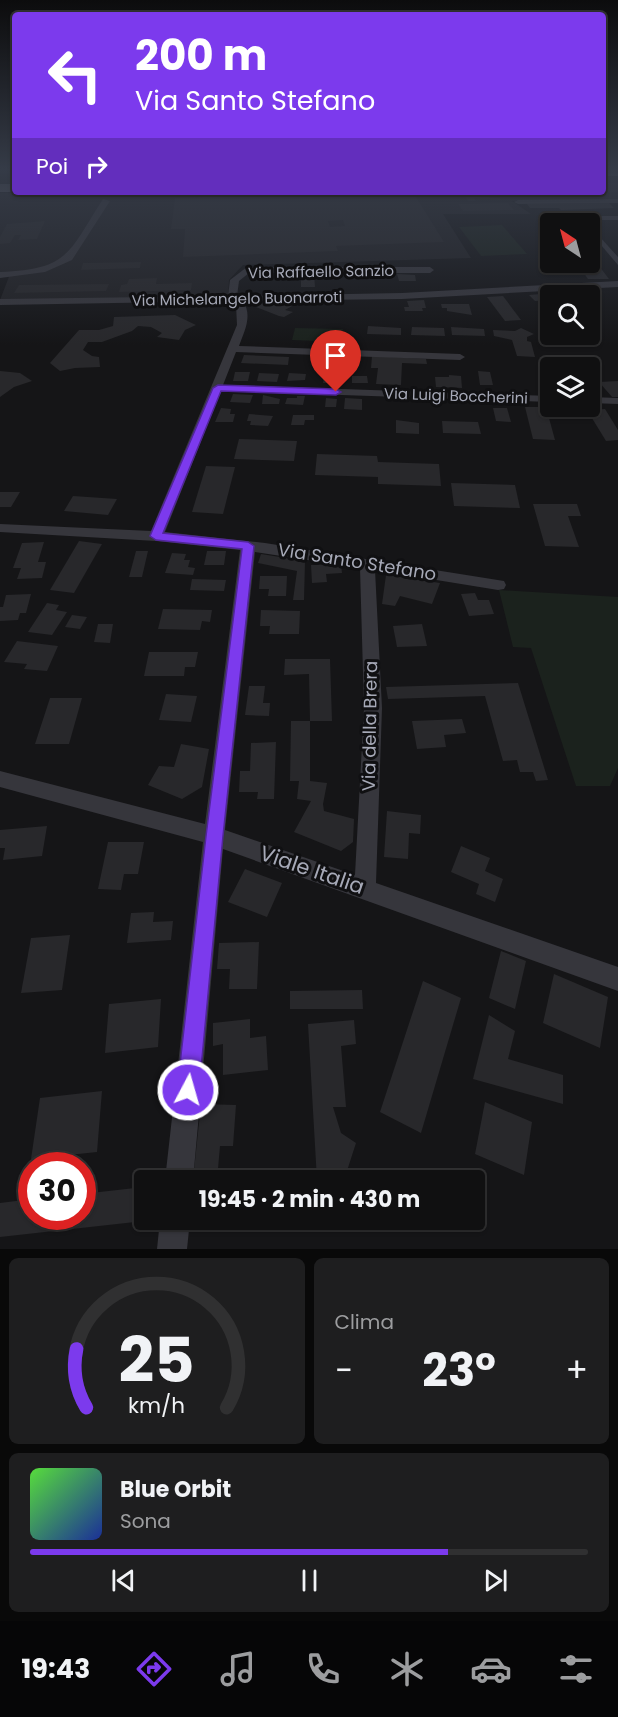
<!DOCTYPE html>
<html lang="it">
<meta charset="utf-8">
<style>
:root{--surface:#101011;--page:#1e1e1f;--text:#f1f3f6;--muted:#9c9d9f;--line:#303031;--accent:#7c3aed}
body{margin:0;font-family:Poppins,sans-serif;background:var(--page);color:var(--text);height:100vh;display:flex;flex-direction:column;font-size:22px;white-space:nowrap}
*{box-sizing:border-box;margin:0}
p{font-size:20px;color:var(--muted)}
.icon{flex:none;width:33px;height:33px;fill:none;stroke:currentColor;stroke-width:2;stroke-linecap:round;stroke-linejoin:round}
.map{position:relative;height:1249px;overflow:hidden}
.side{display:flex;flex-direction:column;gap:9px;padding:9px;background:#090909;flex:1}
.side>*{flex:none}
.top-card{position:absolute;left:12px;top:12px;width:594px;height:183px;border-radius:6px;box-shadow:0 2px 4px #0004,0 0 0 2px var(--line);background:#7c3aed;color:#fff;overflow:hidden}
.needle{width:39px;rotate:324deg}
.controls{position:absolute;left:540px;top:213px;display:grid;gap:12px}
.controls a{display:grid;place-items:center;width:60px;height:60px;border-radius:6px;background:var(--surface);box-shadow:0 2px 4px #0004,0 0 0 2px var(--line);font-size:30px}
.speed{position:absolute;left:18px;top:1152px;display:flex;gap:12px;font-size:30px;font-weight:700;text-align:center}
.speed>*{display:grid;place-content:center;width:78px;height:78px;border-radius:50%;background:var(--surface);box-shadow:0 2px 4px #0004,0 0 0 2px var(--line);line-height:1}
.speed .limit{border:9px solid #d22;background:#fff;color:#111}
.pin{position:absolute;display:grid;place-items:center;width:51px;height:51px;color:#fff;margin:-62px -26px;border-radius:50% 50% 50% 0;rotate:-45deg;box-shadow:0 0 6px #0007}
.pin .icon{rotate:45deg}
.me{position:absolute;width:66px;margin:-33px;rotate:6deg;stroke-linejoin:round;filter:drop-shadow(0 0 4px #0008)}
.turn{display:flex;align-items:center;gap:21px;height:126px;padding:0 24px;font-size:27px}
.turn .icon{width:78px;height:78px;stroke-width:2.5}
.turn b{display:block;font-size:42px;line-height:51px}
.then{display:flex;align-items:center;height:57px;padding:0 24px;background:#0003;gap:12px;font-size:22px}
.big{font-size:45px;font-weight:700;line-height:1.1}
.side .widget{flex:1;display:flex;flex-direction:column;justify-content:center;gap:9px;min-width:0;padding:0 21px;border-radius:9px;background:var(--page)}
.side .dial{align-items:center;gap:0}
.dial svg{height:156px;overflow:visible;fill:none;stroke:var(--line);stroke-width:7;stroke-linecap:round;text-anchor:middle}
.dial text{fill:var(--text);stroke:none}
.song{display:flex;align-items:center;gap:18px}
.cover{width:72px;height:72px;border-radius:9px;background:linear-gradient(135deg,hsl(110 70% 55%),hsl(230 70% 35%))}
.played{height:6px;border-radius:3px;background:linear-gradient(90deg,var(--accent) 75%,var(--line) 75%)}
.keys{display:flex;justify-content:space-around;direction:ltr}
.heat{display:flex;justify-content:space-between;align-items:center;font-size:33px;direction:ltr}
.side .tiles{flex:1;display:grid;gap:9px;grid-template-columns:1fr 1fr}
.widget:last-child{grid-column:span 2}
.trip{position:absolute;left:134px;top:1170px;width:351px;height:60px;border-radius:6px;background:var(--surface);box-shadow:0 2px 4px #0004,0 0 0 2px var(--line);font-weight:700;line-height:60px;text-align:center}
.tab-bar{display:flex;height:96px;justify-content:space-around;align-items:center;background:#060607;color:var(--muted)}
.tab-bar .icon{width:42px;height:42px}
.tab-bar .on{color:var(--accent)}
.tab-bar b{font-size:27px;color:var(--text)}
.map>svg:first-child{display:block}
.built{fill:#212124}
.green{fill:#1b221d}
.building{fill:#28282b;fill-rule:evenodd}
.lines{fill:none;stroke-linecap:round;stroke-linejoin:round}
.street{fill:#36363c;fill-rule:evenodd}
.highway{fill:#62636d;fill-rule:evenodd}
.route{fill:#7c3aed;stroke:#51269a;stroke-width:1.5}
.labels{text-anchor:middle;stroke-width:6;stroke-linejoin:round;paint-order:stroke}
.far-street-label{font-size:15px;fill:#a6a9b7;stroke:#101012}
.street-label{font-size:18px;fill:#a6a9b7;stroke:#101012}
.near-street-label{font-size:21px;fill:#a6a9b7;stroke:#101012}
</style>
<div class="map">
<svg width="618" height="1249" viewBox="0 0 618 1249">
<rect width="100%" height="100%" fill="#151517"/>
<polygon class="built" points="618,176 618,200 512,201 531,214 443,214 471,258 243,265 229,280 228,298 0,300 10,274 0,274 0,193 603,192 603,177"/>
<g class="green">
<polygon points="502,225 527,254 481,256 459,227"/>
<polygon points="295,328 343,329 341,342 292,340"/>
<polygon points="499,590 618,597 618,768 610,786 576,786 531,648 513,647"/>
</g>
<g class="building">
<polygon points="603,183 618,183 618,192 603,193"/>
<path d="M372,192h41l31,50 -108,4 2,5 -155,6 2,-28h-14l4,-31zM343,220l2,6 -15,1 -2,-6z"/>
<polygon points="462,192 485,192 490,198 499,198 501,200 474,198 476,201 468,201"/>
<polygon points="508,203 514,210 463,211 458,204"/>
<polygon points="609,203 614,208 561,210 559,208 530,208 527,204"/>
<polygon points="45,221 37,239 18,240 21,235 15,235 10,243 0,244 0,237 7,224"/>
<polygon points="590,254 609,279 588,279 576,262 590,262"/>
<polygon points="141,262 140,268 81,270 83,263"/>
<polygon points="301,273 314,273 315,287 301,287"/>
<polygon points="397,274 415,275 416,281 399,281"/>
<polygon points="157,278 156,284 192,283 191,290 119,292 121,285 127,284 129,279"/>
<polygon points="109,284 106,291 14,293 19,285"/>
<polygon points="540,294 550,295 550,300 535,301 529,295"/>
<polygon points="503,296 521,320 505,321 487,297"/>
<polygon points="424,300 426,308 422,308 423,311 405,311 404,307 409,307 407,301"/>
<polygon points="265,302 273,305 280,302 291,304 289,305 292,306 285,310 293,312 284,317 279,316 256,307"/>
<polygon points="441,304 469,304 472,315 447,311 447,308 442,308"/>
<polygon points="175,315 196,325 185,330 179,340 157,337 162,333 151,327 138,326 132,331 102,342 88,342 83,350 92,356 99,357 100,367 75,368 60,371 50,363 79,330 99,330 113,326 114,317"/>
<polygon points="368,326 401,328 401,335 367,334"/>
<polygon points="412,327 444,328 445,336 411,335"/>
<polygon points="451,327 484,329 485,336 452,335"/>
<polygon points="521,328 534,334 527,337 527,341 531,342 535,357 517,356 512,340 494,336 493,330 515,331"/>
<polygon points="315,354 335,355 334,362 314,362"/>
<polygon points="244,355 289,357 288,365 241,363"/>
<polygon points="372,356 426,359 427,364 402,363 401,385 376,384 378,368 371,368"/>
<polygon points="0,371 20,373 32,381 14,387 0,397"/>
<polygon points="478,371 490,372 493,385 480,385"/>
<polygon points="235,372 250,372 248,381 233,381"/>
<polygon points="259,373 279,374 277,382 257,381"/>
<polygon points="289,373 306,374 305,380 287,381"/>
<polygon points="324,374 343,375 343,383 323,383"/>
<polygon points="449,375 461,376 462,388 436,387 435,377 449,377"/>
<polygon points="352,376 367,376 368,383 352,383"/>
<polygon points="618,381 618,397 612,397 599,382"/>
<polygon points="233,394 253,395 250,403 230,402"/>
<polygon points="263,395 280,399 279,404 262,404"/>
<polygon points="297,396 305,396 303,405 285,404 287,398 297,398"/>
<polygon points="326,398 337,399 336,407 325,407"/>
<polygon points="345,398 362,399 362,410 344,409"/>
<polygon points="525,407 546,407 555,440 533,439"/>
<polygon points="221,408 231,409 230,414 235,414 233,422 215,422"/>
<polygon points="493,408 507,408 511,422 496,421"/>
<polygon points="605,409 618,430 618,440 606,441 587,410"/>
<polygon points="249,414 273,416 268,426 250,425 251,421 247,421"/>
<polygon points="293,415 314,415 314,420 305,420 304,425 291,425"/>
<polygon points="396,420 419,423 419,434 396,433"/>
<polygon points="442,421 478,422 481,434 443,433"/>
<polygon points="239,439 297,441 294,461 234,459"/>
<polygon points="317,454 377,456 378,462 439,464 441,486 378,484 378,477 315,475"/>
<polygon points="206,466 235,467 223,514 192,512"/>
<polygon points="451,483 515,485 520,508 454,506"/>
<polygon points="0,492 20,492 11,507 0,507"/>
<polygon points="73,496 117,499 108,515 64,511"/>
<polygon points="533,504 577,504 581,516 568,516 579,547 545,546"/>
<polygon points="79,541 102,544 74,593 50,590"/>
<polygon points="44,542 38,562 46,562 42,578 17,579 21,568 13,568 22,543"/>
<polygon points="136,551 148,551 142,577 129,577"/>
<polygon points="207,551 226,551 224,565 204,565"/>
<polygon points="172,553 186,554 184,560 190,560 188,567 195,568 193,575 165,573"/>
<polygon points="261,554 305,561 304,600 293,600 297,571 258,563"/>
<polygon points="341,564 342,573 326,574 327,582 312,583 311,565"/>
<polygon points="386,575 440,583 432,604 400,596 395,606 382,604"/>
<polygon points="260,576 287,576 286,596 268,596 269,589 259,589"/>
<polygon points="192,579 226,580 224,591 190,590"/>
<polygon points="475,593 478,600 489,600 494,614 469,616 461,594"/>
<polygon points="31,594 26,613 20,613 18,620 0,621 0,607 3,607 6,595"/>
<polygon points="47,603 59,605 56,610 67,612 52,635 28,632"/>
<polygon points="163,609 212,610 210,622 202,621 200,630 158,629"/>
<polygon points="261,610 300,611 299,634 269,634 270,626 260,626"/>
<polygon points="72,615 87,617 80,629 65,627"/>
<polygon points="98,624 113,624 110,643 94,642"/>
<polygon points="422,624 427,646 397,647 393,626"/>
<polygon points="17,641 58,646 47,671 24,669 27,664 4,662"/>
<polygon points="149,652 198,652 195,667 185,667 184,676 144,676"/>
<polygon points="285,659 330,659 332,721 310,721 309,674 284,675"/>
<polygon points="518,683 548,780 536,781 533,772 520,772 517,760 503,761 485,696 388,699 386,687"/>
<polygon points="249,686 265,686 263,703 270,703 269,716 245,715"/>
<polygon points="166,694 197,696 191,722 159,720"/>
<polygon points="50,698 82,698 69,744 35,744"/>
<polygon points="462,719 466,733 444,735 446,747 417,749 412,721"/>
<polygon points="291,721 310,721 310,781 327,783 323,804 324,811 354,819 353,842 341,851 294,832 311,801 297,799 299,781 290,781"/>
<polygon points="276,742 274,799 257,799 258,792 239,792 240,771 250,771 251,743"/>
<polygon points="181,744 209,749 202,787 182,799 148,785 159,766 174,767"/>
<polygon points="387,811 421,815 420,834 409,833 408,859 384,857"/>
<polygon points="47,826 42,856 3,860 5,848 0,848 0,830"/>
<polygon points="108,842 144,842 138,874 124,874 121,890 98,889"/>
<polygon points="461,846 490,858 485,871 503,879 495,902 476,894 479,884 451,872"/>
<polygon points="245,869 282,883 267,917 228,902"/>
<polygon points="154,912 153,922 173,921 171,940 127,943 131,913"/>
<polygon points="70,935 62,990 21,993 31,938"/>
<polygon points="259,942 257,989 229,989 230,969 217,969 219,943"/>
<polygon points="501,951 526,961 515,1009 489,998"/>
<polygon points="554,974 608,997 600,1048 543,1023"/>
<polygon points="423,981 461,998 421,1133 380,1112"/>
<polygon points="362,990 363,1009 290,1009 290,991"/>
<polygon points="161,999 158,1047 105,1053 109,1004"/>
<polygon points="489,1015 515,1031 508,1059 563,1075 563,1104 473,1079"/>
<polygon points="250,1019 250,1038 266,1036 268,1070 223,1075 223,1044 213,1046 213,1023"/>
<polygon points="354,1020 356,1044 341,1046 346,1107 333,1107 341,1133 356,1143 344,1180 317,1180 308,1024"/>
<polygon points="102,1091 97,1152 31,1159 40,1098"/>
<polygon points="485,1102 532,1122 524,1175 475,1154"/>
<polygon points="201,1104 236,1105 233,1146 220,1146 217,1180 193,1180"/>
<polygon points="144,1187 144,1221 0,1237 0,1203 32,1199 32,1216 82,1216 82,1194"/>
</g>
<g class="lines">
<g class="street">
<path d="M103,199l7,2 -38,59 -27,12 -45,6v-6c70,-3 68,-19 103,-73z"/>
<polygon points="618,199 618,203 518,204 514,202 518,200"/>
<polygon points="587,216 618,216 618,220 588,220 588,221 590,224 590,225 582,224 579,220"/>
<polygon points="590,226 618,257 618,265 590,232"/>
<path d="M247,267h183l4,3 -4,3h-181l-10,8 -2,15 165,-3 216,-12v6l-216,12 -159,2c10,15 1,31 -4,45l221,8 5,3 -5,3 -224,-8 -13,33 327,11v6l-329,-11 -56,141 100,11 239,38 2,4 -2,4 -6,1 -123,-20 7,138 -6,175 242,84v24l-395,-142 -30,331h-28l38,-338 -203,-55v-16l205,53 35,-274 -84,-9 -156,-9v-8l151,7 86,-206 -1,-20 -6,-4 -230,4v-6l228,-3 2,-16zM255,552l105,16 4,140 -9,167 -130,-45z"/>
<polygon points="590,397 618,398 618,404 590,403"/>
<polygon points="160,1220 190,1220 187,1249 157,1249"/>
</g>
<g class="highway">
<rect x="603" y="170" width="15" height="6"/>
<rect x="0" y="184" width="15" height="8"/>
</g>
</g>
<linearGradient id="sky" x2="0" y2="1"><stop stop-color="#0c0c0d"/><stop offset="0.49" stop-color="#353b47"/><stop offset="1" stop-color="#353b47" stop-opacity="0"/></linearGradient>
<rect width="618" height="345" fill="url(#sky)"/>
<polygon class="route" points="218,385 336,389 341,392 336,395 221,391 163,533 248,542 254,546 223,836 199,1090 196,1098 188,1101 181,1098 177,1090 206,836 242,549 156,540 150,536 213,388"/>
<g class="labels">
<g class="far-street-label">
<text transform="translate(321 272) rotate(-1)" y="5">Via Raffaello Sanzio</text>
<text transform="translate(237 299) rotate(-1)" y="5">Via Michelangelo Buonarroti</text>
<text transform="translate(456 396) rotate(2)" y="5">Via Luigi Boccherini</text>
</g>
<g class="street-label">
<text transform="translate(357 562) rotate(9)" y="6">Via Santo Stefano</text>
<text transform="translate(370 726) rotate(-89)" y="6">Via della Brera</text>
</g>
<g class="near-street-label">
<text transform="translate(312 870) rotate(19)" y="7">Viale Italia</text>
</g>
</g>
</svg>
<div class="controls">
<a><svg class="needle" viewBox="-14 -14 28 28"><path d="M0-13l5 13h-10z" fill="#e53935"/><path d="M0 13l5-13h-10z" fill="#9c9d9f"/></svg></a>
<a><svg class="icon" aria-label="search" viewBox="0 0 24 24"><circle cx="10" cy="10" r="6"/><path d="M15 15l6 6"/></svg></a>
<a><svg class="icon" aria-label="layers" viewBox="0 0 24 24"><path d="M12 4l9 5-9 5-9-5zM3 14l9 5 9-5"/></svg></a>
</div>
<div class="speed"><div class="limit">30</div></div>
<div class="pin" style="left:336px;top:392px;background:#d93025"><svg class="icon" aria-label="arrive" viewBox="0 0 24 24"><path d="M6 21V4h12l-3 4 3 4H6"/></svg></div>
<svg class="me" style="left:188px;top:1090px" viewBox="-20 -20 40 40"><circle r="17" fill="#7c3aed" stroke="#fff" stroke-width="3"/><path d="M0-11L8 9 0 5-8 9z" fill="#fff"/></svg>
<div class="trip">19:45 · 2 min · 430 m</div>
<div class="top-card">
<div class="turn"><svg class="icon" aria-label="left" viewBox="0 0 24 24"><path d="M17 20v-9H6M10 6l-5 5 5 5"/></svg><div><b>200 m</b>Via Santo Stefano</div></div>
<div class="then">Poi<svg class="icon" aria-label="right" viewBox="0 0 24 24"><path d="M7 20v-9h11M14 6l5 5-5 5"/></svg></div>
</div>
</div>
<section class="side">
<div class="tiles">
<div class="widget dial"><svg viewBox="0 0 100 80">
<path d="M14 69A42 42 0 1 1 86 69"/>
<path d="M14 69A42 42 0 0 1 9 39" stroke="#7c3aed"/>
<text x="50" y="56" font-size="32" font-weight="700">25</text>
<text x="50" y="72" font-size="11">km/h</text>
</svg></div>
<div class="widget"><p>Clima</p>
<div class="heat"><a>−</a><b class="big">23°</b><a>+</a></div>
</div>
<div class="widget">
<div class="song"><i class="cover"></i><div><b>Blue Orbit</b><p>Sona</p></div></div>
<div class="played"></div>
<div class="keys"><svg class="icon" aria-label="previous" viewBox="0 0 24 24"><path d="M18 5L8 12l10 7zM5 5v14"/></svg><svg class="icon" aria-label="pause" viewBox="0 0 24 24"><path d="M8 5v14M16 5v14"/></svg><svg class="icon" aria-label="next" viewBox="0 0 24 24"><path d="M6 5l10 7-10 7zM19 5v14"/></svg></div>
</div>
</div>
</section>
<nav class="tab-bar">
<b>19:43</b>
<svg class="icon on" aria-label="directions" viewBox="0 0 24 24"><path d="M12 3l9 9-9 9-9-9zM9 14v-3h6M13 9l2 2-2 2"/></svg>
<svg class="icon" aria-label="music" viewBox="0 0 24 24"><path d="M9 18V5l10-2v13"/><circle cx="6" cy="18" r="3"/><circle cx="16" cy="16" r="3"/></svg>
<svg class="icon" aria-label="phone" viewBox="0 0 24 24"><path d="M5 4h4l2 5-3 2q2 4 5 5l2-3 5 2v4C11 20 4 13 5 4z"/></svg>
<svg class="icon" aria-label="climate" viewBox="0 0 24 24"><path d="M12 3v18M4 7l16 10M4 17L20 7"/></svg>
<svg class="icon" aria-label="car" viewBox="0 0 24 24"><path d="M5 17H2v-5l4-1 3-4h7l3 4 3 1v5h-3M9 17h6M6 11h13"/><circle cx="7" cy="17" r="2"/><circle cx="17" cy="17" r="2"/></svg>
<svg class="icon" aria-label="filters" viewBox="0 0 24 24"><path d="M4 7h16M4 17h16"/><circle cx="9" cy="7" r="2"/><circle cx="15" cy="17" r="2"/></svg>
</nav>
